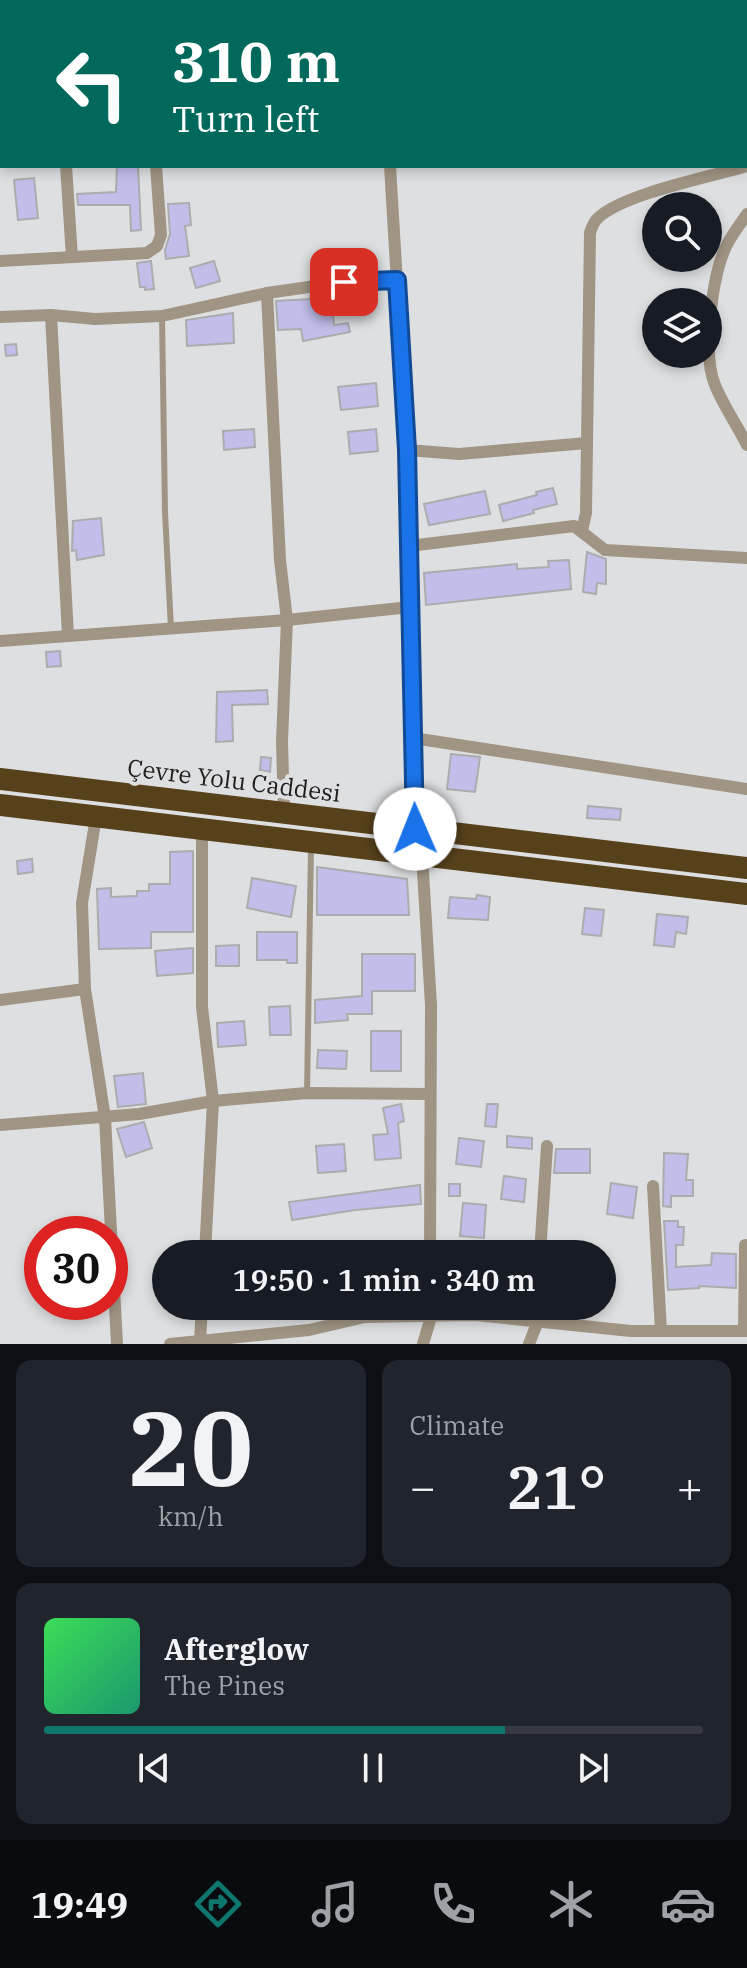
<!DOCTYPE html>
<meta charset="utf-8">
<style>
:root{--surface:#171b24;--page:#20242c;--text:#f1f3f6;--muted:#9ea1a6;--line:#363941;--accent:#0f766e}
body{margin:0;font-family:"IBM Plex Serif",serif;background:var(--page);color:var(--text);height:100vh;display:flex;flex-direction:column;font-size:30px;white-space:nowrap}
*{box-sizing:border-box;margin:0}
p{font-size:26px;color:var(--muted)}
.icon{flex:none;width:44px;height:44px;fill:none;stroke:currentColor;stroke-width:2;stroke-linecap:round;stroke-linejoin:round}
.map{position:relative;height:1344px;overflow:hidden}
.side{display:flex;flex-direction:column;gap:16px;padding:16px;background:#0d0f14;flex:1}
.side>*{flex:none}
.hud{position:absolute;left:0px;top:0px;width:748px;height:168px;box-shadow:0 4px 12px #0003;background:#00695c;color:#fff;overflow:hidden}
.buttons{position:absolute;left:642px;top:192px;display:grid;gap:16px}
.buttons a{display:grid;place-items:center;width:80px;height:80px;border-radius:50%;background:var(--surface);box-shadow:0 4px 12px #0003;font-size:40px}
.speed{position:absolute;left:24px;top:1216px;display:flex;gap:16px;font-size:40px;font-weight:700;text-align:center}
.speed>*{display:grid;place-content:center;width:104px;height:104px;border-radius:50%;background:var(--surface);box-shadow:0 4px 12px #0003;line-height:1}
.speed .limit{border:12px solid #d22;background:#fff;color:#111}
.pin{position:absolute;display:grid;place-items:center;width:68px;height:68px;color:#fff;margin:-34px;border-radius:16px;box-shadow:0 4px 12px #0006}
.me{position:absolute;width:88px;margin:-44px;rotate:359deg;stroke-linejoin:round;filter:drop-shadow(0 0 6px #0008)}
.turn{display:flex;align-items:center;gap:28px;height:168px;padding:0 40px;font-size:36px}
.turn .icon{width:104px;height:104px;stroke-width:2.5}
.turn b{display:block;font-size:56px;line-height:68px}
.big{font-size:60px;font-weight:600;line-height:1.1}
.side .widget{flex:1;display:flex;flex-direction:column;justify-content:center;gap:12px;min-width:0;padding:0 28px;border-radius:16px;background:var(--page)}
.side .dial{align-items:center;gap:0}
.dial b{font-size:104px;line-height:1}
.song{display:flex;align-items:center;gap:24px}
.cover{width:96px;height:96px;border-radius:12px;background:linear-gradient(135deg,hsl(130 70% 55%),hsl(160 70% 35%))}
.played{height:8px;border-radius:4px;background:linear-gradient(90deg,var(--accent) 70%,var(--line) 70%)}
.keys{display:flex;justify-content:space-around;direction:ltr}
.heat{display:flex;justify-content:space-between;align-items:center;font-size:44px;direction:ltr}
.side .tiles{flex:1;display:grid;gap:16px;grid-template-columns:1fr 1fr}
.widget:last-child{grid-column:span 2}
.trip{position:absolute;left:152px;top:1240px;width:464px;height:80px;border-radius:40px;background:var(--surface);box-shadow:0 4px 12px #0003;font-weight:600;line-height:80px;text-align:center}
.dock{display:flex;height:128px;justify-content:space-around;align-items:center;background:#090b0e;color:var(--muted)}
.dock .icon{width:56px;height:56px}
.dock .on{color:var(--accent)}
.dock b{font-size:36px;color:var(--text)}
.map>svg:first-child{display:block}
.building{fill:#c1bfea;stroke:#acacae;stroke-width:2}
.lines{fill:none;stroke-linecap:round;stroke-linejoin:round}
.lane{stroke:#a09584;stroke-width:6}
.street{stroke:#a09584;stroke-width:12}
.highway{stroke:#57411b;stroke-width:22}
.route-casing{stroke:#114b97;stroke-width:20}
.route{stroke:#1a73e8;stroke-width:14}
.labels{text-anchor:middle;stroke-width:8;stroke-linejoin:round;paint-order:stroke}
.street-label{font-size:24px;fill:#1e1e1f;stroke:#dedfe1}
</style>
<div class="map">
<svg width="747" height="1344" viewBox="0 0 747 1344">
<rect width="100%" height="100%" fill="#dedfe1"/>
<g class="building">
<polygon points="117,166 138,166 141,230 131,231 130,205 78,205 77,194 116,192"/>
<polygon points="34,178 38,218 18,220 14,180"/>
<polygon points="189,203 191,225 185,226 189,256 166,259 165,250 170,234 168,204"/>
<polygon points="151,261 154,289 145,290 145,287 140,287 137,263"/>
<polygon points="214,261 220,281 196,288 190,268"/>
<polygon points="331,293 334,325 348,323 350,332 303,341 301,329 278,330 276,301 311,299 310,296"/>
<polygon points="233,313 234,343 187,346 186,320"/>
<polygon points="16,344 17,355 6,356 5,345"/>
<polygon points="376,383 378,406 341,410 338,387"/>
<polygon points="254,429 255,447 224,450 223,431"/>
<polygon points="376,429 378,451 350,454 348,432"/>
<polygon points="553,488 557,504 533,510 534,513 503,521 499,505 537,495 536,492"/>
<polygon points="485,491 490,514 429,525 424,504"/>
<polygon points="101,518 104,555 77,560 76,550 72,551 73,521"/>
<polygon points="587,552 606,559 606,584 597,583 596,594 583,592"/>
<polygon points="569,560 571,589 426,605 424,573 517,564 517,569 549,567 548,561"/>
<polygon points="60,651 61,666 47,667 46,652"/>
<polygon points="267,690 268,704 232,705 233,741 216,742 217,692"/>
<polygon points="451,754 480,757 475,792 447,789"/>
<polygon points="261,757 271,758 270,772 260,770"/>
<polygon points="588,806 621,809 620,820 587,818"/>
<polygon points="193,851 193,932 151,932 151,948 99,949 97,889 111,888 111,897 137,896 137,891 149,891 149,884 170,884 170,852"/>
<polygon points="32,859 33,872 18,874 17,861"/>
<polygon points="317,867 407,879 409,915 317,915"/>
<polygon points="252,878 296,886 291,917 247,908"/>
<polygon points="477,895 490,897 488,920 448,918 450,897 476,899"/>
<polygon points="585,908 604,910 601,936 582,934"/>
<polygon points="657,914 688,917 686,934 676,932 674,947 654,945"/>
<polygon points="257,932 297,932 297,963 287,963 287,960 257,960"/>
<polygon points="239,945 239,966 216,966 216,946"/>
<polygon points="193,948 193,973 157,976 155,951"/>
<polygon points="362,954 415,954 415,991 372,991 372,1014 347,1014 348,1020 315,1023 315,1000 362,996"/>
<polygon points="290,1006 291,1035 270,1035 269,1007"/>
<polygon points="244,1021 246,1045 218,1047 217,1023"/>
<rect x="371" y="1031" width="30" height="40"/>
<polygon points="318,1050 347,1051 346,1069 317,1068"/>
<polygon points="143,1073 146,1104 118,1107 114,1076"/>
<polygon points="401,1104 404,1121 398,1123 401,1158 375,1160 373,1135 388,1134 383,1108"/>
<polygon points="487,1104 498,1104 496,1127 485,1126"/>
<polygon points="144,1122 152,1148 126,1157 117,1129"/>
<polygon points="507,1136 532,1138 532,1149 507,1147"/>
<polygon points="459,1138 484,1141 481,1167 456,1164"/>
<polygon points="344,1144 346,1171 318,1173 316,1146"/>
<polygon points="556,1149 590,1149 590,1173 554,1173"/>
<polygon points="664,1153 688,1154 686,1180 693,1180 693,1196 671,1196 671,1207 663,1206"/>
<polygon points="504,1176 526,1179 524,1202 501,1199"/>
<polygon points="611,1183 637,1187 633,1218 607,1214"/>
<rect x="449" y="1184" width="11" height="12"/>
<polygon points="420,1185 421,1204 355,1210 292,1220 289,1202"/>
<polygon points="463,1203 486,1205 484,1238 460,1236"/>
<polygon points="664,1221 678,1221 678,1227 684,1227 683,1245 676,1245 676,1267 711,1265 712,1253 736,1254 736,1288 699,1286 699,1288 668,1290"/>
</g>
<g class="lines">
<g class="lane">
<polyline points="162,316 165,512 171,629"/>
<polyline points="307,1093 311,846"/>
</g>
<g class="street">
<polyline points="56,0 56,2"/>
<polyline points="150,0 150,2"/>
<polyline points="380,0 380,2"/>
<polyline points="66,166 72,257"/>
<polyline points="390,166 407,450 415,829"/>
<path d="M747,214c-8,12 -18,24 -23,37 -12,30 -22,103 -9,134 8,20 22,40 32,60"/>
<polyline points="0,261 147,253 157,246 161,235 156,166"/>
<polyline points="267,293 280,560 287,620 282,741 284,813"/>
<polyline points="51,315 68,636"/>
<polyline points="0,317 51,315 95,319 162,316 267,293 344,282 397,280"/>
<polyline points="407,450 459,454 587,443"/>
<path d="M582,531l4,-18 4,-280c2,-6 3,-11 9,-16 28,-24 110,-40 148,-51"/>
<polyline points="409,546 574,526 605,550 747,558"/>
<polyline points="0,641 287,620 410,607"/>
<polyline points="413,738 747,789"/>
<polyline points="96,817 82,903 85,989 105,1118 117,1344"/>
<polyline points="202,829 202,1007 213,1101 205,1254"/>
<polyline points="422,855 431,1005 430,1254"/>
<polyline points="0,1000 85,989"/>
<polyline points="0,1125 139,1114 213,1101 307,1093 430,1094"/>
<polyline points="653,1186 661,1331"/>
<polyline points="540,1254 547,1146"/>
<polyline points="744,1331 745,1245"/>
<polyline points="200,1342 202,1306"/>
<polyline points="170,1344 309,1330 365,1317 475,1315 631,1331 747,1331"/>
<polyline points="423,1344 431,1317 431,1306"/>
<polyline points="529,1344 538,1321 539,1306"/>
</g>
<g class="highway">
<polyline points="0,779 747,868"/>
<polyline points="0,805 747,894"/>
</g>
</g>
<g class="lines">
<defs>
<polyline id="route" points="344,282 397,280 407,450 415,829"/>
</defs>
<use href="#route" class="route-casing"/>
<use href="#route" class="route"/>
</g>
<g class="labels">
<g class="street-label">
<text transform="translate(234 781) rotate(7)" y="8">Çevre Yolu Caddesi</text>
</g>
</g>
</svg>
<div class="buttons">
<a><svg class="icon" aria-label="search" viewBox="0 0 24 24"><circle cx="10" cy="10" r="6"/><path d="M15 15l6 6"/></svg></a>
<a><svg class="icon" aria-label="layers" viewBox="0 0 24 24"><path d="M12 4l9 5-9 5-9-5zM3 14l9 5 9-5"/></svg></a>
</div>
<div class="speed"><div class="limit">30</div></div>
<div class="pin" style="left:344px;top:282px;background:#d93025"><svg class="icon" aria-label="arrive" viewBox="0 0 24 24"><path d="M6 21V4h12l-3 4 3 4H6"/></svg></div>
<svg class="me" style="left:415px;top:829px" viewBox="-20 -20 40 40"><circle r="19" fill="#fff"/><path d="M0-13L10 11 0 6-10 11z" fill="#1a73e8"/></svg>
<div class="trip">19:50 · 1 min · 340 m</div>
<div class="hud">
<div class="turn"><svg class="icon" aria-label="left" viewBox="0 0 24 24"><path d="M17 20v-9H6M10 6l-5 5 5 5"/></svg><div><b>310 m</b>Turn left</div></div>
</div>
</div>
<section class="side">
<div class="tiles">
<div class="widget dial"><b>20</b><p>km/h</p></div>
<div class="widget"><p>Climate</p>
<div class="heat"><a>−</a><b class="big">21°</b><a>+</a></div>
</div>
<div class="widget">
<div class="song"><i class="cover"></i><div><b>Afterglow</b><p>The Pines</p></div></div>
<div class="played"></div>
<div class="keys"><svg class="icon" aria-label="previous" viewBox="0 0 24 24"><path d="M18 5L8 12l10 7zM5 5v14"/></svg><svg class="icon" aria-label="pause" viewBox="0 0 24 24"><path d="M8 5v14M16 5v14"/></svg><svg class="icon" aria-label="next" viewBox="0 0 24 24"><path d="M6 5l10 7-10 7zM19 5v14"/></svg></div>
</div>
</div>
</section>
<nav class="dock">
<b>19:49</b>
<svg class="icon on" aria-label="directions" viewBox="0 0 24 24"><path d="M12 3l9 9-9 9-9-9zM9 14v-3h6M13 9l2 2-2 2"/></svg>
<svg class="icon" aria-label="music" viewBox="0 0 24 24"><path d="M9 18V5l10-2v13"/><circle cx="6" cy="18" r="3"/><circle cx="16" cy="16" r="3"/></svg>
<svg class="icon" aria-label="phone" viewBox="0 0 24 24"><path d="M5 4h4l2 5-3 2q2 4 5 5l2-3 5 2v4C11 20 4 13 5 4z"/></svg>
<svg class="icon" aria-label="climate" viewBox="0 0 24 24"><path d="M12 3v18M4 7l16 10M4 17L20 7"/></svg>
<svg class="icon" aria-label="car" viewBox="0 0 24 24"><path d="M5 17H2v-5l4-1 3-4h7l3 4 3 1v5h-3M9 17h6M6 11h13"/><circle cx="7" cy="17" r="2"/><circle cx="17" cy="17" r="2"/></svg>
</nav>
